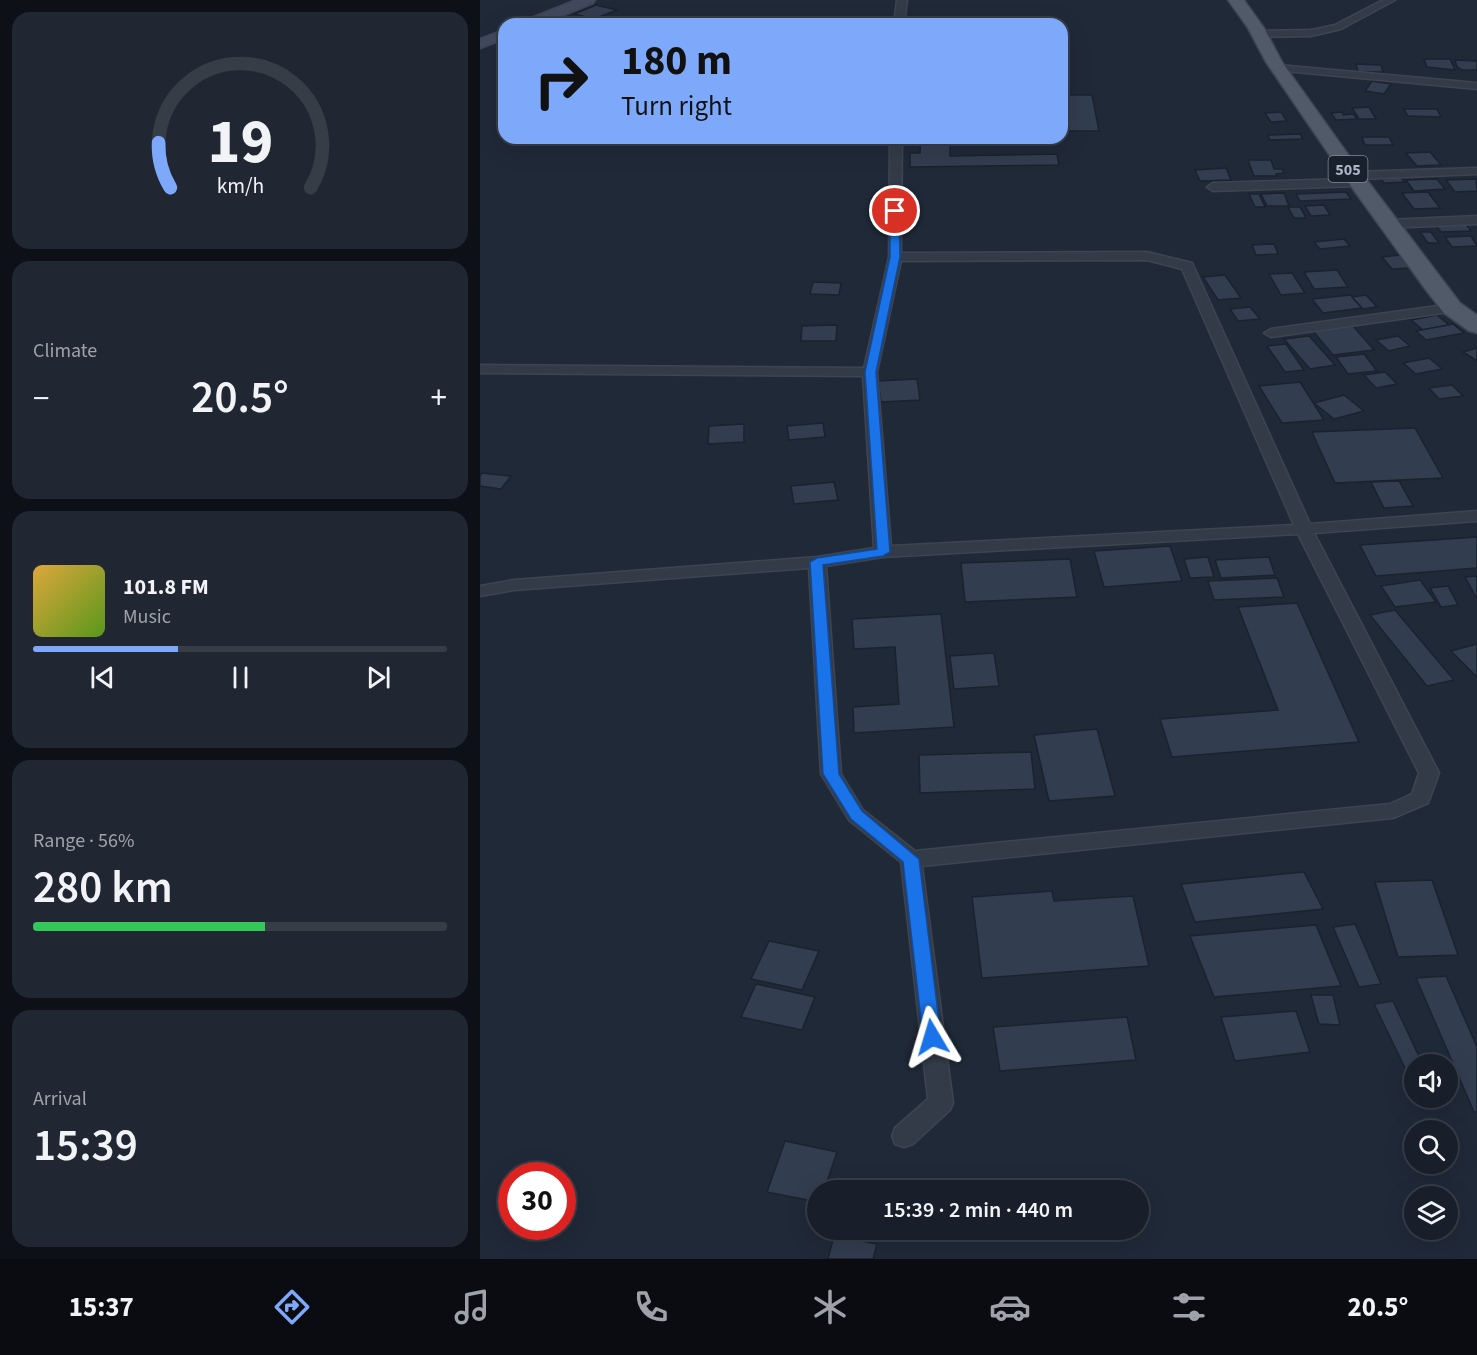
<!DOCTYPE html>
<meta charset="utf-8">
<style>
:root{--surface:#181f2a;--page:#212732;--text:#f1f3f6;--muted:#9fa2a8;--line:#363d47;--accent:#7ea9fa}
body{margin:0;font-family:"Source Sans 3",sans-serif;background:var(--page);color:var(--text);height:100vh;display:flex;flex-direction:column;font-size:22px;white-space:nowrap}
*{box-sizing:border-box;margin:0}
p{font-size:20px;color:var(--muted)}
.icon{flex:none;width:33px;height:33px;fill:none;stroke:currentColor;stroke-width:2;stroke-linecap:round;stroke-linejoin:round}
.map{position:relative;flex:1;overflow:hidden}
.panel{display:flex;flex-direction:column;gap:12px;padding:12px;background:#0d1117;width:480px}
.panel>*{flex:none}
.guide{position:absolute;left:18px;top:18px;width:570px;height:126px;border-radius:18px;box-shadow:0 6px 24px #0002,0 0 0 2px var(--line);background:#7ea9fa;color:#111;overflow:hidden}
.buttons{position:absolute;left:924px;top:1054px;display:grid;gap:12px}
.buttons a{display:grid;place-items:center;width:54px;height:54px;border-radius:50%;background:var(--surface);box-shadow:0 6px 24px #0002,0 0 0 2px var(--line);font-size:30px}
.speed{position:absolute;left:18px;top:1162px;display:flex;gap:12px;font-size:30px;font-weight:700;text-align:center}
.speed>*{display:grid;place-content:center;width:78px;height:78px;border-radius:50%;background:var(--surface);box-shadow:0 6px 24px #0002,0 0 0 2px var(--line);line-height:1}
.speed .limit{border:9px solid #d22;background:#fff;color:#111}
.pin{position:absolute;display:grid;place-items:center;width:51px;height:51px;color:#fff;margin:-26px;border:3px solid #fff;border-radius:50%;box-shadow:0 2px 6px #0007}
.me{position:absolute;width:66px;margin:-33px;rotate:353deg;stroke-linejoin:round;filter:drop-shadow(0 0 4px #0008)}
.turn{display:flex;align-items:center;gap:21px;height:126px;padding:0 24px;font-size:27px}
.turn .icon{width:78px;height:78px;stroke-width:2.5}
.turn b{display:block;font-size:42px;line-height:51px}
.big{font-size:45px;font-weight:600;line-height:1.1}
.panel .widget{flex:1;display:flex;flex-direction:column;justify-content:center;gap:9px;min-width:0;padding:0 21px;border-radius:18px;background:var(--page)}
.panel .dial{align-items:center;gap:0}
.dial svg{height:156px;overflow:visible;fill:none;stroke:var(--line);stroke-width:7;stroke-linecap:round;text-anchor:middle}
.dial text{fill:var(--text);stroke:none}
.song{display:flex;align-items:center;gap:18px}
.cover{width:72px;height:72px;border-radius:9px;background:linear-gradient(135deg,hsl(40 70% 55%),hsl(90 70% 35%))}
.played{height:6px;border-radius:3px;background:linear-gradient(90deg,var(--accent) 35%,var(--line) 35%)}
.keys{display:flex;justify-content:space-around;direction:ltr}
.heat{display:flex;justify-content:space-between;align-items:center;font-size:33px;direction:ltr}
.charge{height:9px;border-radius:4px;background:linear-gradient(90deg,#34c759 56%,var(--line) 0)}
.trip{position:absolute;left:327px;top:1180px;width:342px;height:60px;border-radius:30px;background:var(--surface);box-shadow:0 6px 24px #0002,0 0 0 2px var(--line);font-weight:600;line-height:60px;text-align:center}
.dock{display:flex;height:96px;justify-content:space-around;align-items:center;background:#0a0c11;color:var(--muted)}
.dock .icon{width:42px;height:42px}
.dock .selected{color:var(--accent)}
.dock b{font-size:27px;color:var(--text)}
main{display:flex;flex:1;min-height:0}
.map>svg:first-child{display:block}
.building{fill:#323d4f;stroke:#1b222f;stroke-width:1.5}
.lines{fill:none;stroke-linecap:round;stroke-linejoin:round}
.minor-casing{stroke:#3d4452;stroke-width:3}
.secondary-casing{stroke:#3d4452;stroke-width:3}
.primary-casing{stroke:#3d4452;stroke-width:3}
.minor{fill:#333b49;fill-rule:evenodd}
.secondary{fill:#414a5c;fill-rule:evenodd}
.primary{fill:#515a69;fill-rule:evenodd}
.route{fill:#1a73e8;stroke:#114b97;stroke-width:1.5}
.labels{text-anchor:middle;stroke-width:6;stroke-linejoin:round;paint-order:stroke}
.shield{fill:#19202d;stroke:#818997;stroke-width:1.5}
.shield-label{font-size:16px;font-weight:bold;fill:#aeb6c5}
</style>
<main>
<section class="panel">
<div class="widget dial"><svg viewBox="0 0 100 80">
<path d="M14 69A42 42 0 1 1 86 69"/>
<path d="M14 69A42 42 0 0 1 8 46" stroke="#7ea9fa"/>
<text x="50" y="56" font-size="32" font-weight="700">19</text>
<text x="50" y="72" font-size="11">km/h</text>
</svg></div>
<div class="widget"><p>Climate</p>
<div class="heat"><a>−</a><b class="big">20.5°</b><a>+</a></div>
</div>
<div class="widget">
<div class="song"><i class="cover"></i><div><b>101.8 FM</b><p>Music</p></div></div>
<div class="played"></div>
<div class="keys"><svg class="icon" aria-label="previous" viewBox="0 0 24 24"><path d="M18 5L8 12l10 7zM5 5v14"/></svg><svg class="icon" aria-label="pause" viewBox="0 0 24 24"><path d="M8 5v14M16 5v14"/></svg><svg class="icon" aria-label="next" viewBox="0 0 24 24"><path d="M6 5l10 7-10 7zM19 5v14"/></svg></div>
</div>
<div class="widget"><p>Range · 56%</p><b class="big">280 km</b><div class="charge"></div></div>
<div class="widget"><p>Arrival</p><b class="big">15:39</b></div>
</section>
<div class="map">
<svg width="997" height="1259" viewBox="0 0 997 1259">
<rect width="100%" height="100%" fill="#202938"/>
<g class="building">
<polygon points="116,5 137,10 114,19 94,14"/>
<polygon points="944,59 970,59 975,70 947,67"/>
<polygon points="975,60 997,61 997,70 982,70 977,67"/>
<polygon points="876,64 901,65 903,72 878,72"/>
<polygon points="892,81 911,84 904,94 885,91"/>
<polygon points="582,95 612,95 619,131 589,131 586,105 582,105"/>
<polygon points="889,107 896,119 879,119 872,108"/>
<polygon points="924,109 957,109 961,117 928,116"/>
<polygon points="801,112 807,121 791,122 785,113"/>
<polygon points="862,112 863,115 873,114 877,119 856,120 851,113"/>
<polygon points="820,134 823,139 790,140 788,135"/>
<polygon points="882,137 909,137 913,145 885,145"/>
<polygon points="284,138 314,138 313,142 283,141"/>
<polygon points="441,138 470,138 470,156 577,154 579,165 430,167 430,153 440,153"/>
<polygon points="950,152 961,165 937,166 926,153"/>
<polygon points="768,160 791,160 794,169 802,169 804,173 796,174 797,176 774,176"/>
<polygon points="746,168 751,180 720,181 715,170"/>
<polygon points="921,178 925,182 904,183 901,179"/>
<polygon points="957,179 965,189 934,191 926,180"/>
<polygon points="996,179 997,191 975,192 966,180"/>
<polygon points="866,192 871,199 820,201 816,194"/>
<polygon points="948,192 960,208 934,209 922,193"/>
<polygon points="804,193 809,206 787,206 781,194"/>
<polygon points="769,194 779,194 785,207 775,207"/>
<polygon points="844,205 850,215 831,216 825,206"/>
<polygon points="808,207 820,207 826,218 814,218"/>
<polygon points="985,223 991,231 961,232 955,224"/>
<polygon points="940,232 951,232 959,243 948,243"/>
<polygon points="991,236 997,246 972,247 965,237"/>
<polygon points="864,239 870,246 840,249 834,242"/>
<polygon points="794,244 798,254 776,255 772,245"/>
<polygon points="920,255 930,268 912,269 902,257"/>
<polygon points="857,270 868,287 834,289 824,272"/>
<polygon points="812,273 825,293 801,295 789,274"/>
<polygon points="745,275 761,298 738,300 723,277"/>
<polygon points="333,282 361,283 359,295 330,294"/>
<polygon points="871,295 882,308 843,313 832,299"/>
<polygon points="886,295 897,307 883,309 872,297"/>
<polygon points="770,307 780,319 758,321 750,309"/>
<polygon points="957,315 969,325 943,330 931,320"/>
<polygon points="973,324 984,333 946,340 936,331"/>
<polygon points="357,325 356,341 321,341 322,326"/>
<polygon points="873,326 894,350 853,355 833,331"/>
<polygon points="829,336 855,365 830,369 804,339"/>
<polygon points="918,336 930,346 909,351 896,340"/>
<polygon points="806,344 824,370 805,372 787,346"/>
<polygon points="997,348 997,361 983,352"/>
<polygon points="884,354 897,371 868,374 856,357"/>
<polygon points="949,358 962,369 936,374 923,363"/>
<polygon points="905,372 917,384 896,388 884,375"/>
<polygon points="437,379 440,400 401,402 398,381"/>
<polygon points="820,382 844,420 802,423 779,386"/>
<polygon points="972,385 983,396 959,399 949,388"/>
<polygon points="864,395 884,411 854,419 834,403"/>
<polygon points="343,423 345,437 309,440 307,426"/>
<polygon points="264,424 264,442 228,444 229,426"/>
<polygon points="935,428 963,478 855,483 832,432"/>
<polygon points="2,473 31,476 21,489 0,486 0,476"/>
<polygon points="919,481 933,506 904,508 891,482"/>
<polygon points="354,482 358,500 314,504 311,486"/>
<polygon points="997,537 997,568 896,576 880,545"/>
<polygon points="690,546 702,581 624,587 614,551"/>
<polygon points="728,557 734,577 710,578 704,559"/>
<polygon points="789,557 795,575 741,578 735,560"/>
<polygon points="590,559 597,597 485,602 481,563"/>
<polygon points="997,576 997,599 985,577"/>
<polygon points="797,578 804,597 734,600 728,581"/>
<polygon points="940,580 956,602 915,607 901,586"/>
<polygon points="968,586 978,605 961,607 950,588"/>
<polygon points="817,603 879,742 692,757 680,719 798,710 758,607"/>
<polygon points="915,610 974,680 947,686 890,615"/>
<polygon points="461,614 474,727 374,733 373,707 419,704 415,647 374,649 372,619"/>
<polygon points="997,644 997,677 971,651"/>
<polygon points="514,653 519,686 474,689 470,656"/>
<polygon points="617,729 635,796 569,801 554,735"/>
<polygon points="551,752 555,789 440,793 439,755"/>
<polygon points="824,872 843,909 715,922 701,884"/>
<polygon points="952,880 978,955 918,957 895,882"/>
<polygon points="572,891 574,901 653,896 669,966 502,978 492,897"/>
<polygon points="875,924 901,984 879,987 853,927"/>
<polygon points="836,925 861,986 734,997 710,936"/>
<polygon points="289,941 339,951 322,990 271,979"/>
<polygon points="966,976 997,1047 997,1112 994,1112 936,978"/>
<polygon points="276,984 335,997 322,1030 261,1017"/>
<polygon points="831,995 853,995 860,1025 839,1024"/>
<polygon points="913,1001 943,1065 934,1065 934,1073 928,1074 894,1004"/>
<polygon points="816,1011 830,1052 755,1061 741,1017"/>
<polygon points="647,1017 656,1060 520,1071 513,1027"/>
<polygon points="305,1141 357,1152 344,1191 338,1191 338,1202 287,1192"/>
<polygon points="354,1236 397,1244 393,1259 348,1259"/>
</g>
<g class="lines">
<defs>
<g id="minor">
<polygon points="417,0 427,0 424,24 414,24"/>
<polygon points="903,0 915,0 861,29 831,36 779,37 774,34 779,31 831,30 855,25"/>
<polygon points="798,65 997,83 997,89 794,70 794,66"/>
<path d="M410,138h12l-1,115 246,-1 45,11 118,261 167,-13v10l-163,12 125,240 -11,30 -35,15 -471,48 31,237 -3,7 -37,34 -9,3 -9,-3 -3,-8 3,-8 33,-29 -27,-237 -52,-42 -28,-46 -12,-206 -295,22 -34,6v-10l34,-6 303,-23 57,-9 -11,-172 -383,-3v-8l384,3 25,-111zM667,260l35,9 112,256 -403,21 -14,-174 24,-111zM818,534l121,239 -7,21 -22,10 -475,47 -52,-41 -22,-36 -15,-208 57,-9z"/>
<polygon points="997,168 997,174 881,179 884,182 878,186 733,191 727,187 733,183 870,179 867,176 873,172"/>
<polygon points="997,216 997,224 908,228 902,224 908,220"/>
<polygon points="972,304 979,308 977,311 791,337 784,333 791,329"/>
</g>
<g id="secondary">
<polygon points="96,0 115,0 113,3 62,24 42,24 44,21"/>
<polygon points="24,30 24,39 0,48 0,39"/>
</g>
<polygon id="primary" points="748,0 764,0 784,28 802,62 877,167 980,303 997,315 997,333 989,331 964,313 946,290 863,175 786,62 768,28"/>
</defs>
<use href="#minor" class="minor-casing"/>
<use href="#secondary" class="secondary-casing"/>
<use href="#primary" class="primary-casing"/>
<use href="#minor" class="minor"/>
<use href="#secondary" class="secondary"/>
<use href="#primary" class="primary"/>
</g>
<polygon class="route" points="415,208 419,211 420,257 396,372 410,552 403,556 343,565 359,774 382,811 439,859 461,1037 459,1042 452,1044 446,1042 443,1037 423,862 371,819 343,774 330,562 337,558 397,549 385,372 410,257 410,211"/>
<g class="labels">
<rect class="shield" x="848.5" y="156" width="39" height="26" rx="4.5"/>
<g class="shield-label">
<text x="868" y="175">505</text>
</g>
</g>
</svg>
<div class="buttons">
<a><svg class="icon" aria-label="sound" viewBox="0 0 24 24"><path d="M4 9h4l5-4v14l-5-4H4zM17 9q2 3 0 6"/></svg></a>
<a><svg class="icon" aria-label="search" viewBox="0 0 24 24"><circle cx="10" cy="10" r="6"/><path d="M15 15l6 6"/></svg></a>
<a><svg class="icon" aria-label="layers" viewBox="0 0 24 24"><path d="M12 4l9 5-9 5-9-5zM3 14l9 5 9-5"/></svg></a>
</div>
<div class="speed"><div class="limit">30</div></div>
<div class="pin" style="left:415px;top:211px;background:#d93025"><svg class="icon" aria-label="arrive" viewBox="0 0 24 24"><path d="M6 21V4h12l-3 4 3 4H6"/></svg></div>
<svg class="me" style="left:452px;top:1037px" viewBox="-20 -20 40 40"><path d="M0-17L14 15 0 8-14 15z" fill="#1a73e8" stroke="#fff" stroke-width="4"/></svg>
<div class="trip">15:39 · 2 min · 440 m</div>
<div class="guide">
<div class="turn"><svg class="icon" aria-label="right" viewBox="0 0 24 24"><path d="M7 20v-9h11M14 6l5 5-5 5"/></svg><div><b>180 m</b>Turn right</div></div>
</div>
</div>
</main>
<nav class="dock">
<b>15:37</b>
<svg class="icon selected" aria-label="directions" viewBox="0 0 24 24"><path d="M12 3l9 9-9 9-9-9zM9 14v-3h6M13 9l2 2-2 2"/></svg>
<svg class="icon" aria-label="music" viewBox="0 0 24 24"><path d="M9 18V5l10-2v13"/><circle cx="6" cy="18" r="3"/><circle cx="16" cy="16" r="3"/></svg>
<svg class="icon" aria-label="phone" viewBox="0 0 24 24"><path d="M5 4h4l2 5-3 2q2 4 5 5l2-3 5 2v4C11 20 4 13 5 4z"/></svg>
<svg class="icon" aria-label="climate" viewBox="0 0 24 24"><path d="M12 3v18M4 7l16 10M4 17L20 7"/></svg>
<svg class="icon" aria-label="car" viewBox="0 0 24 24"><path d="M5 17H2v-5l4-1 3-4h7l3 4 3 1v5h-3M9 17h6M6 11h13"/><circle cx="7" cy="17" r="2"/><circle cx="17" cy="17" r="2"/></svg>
<svg class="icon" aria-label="filters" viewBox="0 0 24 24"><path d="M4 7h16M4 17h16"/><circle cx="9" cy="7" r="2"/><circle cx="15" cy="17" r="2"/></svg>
<b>20.5°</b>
</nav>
